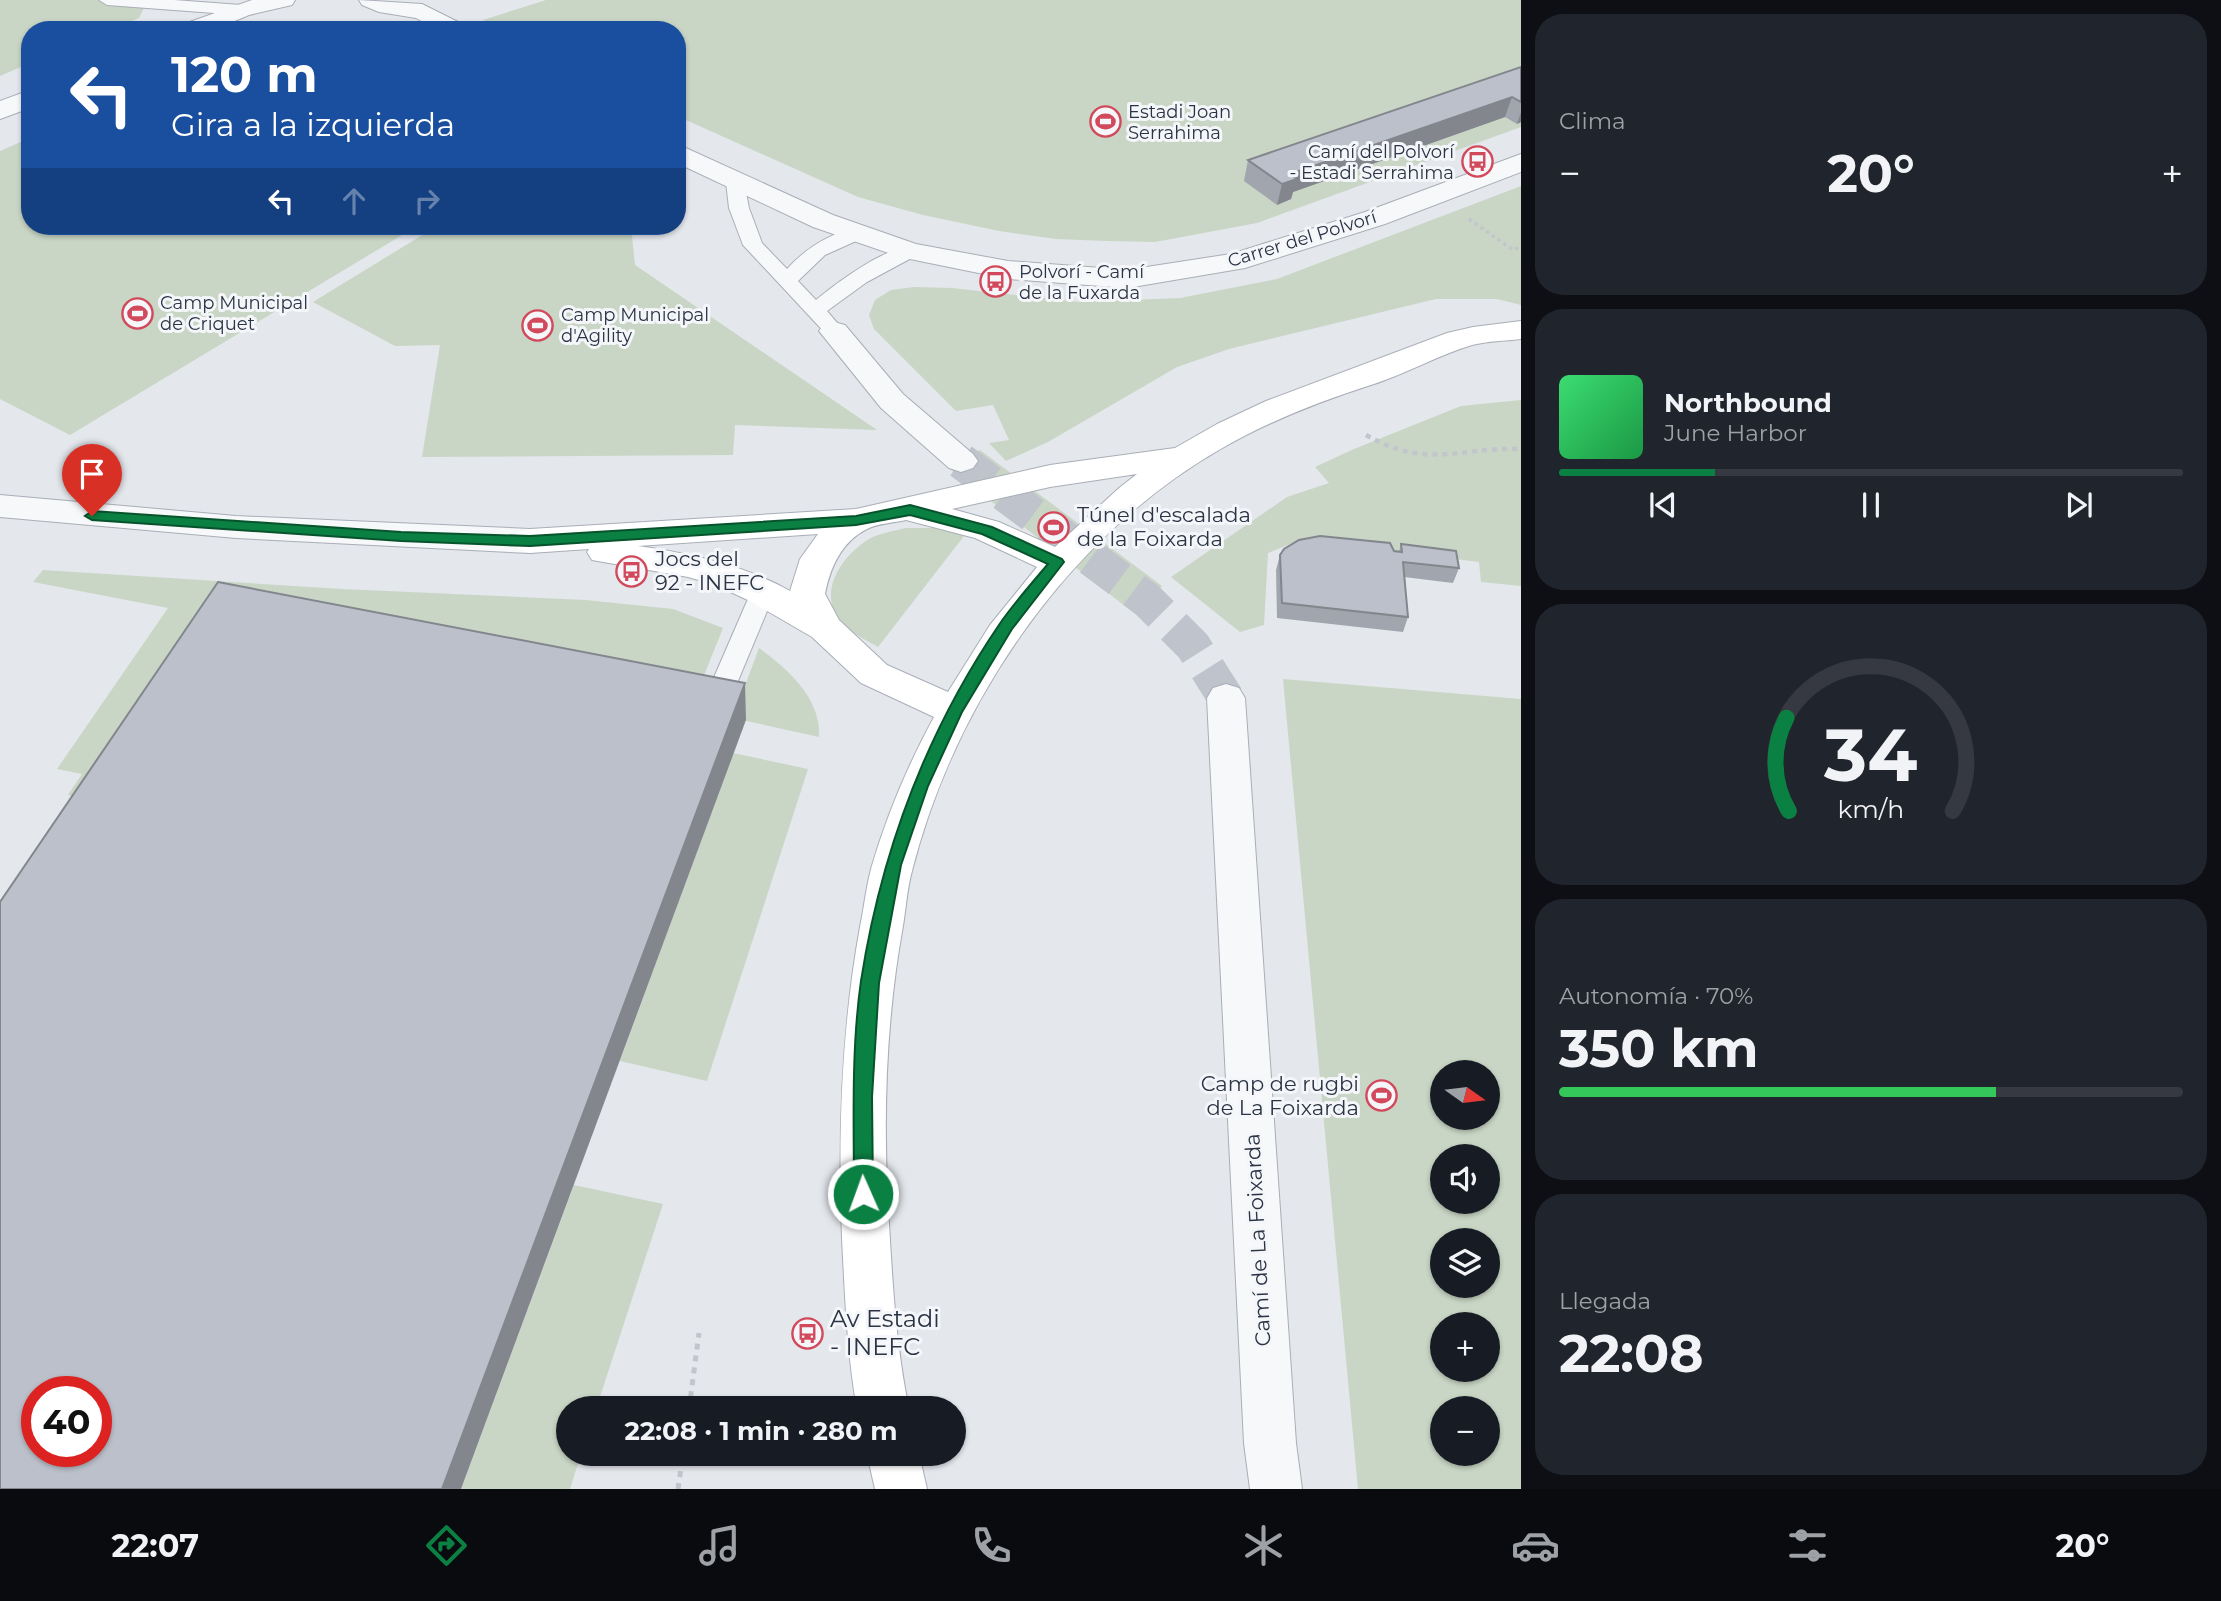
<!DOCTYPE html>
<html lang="es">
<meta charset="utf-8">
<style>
:root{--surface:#171b24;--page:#20242c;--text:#f1f3f6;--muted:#9ea1a6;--line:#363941;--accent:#0b8043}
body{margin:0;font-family:Montserrat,sans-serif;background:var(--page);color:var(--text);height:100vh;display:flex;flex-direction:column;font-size:26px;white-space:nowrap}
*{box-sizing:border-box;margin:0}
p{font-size:23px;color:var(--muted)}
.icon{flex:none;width:38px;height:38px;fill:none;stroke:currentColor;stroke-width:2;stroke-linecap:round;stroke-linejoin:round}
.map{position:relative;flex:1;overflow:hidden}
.panel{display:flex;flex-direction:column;gap:14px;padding:14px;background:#0d0f14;width:700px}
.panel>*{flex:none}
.top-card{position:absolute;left:21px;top:21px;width:665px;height:214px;border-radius:28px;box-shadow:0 2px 5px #0004;background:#1a4fa0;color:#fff;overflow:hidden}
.needle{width:46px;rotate:104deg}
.tools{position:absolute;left:1430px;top:1060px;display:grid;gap:14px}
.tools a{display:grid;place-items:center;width:70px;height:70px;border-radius:50%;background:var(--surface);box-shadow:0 2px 5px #0004;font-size:35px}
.speed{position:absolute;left:21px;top:1376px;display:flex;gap:14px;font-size:35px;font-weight:700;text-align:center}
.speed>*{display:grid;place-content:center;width:91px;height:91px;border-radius:50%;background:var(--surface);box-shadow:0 2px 5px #0004;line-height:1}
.speed .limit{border:10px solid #d22;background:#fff;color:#111}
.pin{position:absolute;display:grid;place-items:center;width:60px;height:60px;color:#fff;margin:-72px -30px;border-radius:50% 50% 50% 0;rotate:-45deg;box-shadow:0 0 7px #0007}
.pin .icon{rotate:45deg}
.me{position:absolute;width:77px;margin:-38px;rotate:358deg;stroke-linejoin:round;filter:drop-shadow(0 0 5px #0008)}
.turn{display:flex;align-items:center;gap:24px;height:147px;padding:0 35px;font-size:32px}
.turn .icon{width:91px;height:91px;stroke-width:2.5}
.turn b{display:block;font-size:49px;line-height:60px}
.lanes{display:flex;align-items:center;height:66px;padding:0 35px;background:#0003;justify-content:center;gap:35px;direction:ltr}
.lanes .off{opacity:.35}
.big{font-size:52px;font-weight:700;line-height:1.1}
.panel .card{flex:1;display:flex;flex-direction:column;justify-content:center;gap:10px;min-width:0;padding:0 24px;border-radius:28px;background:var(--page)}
.panel .dial{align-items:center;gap:0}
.dial svg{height:182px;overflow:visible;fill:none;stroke:var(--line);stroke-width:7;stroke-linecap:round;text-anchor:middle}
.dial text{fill:var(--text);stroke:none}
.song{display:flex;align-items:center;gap:21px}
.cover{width:84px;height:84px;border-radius:10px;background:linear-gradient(135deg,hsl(140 70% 55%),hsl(140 70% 35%))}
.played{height:7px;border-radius:4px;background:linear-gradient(90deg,var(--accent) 25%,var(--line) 25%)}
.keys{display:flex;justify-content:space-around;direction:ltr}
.heat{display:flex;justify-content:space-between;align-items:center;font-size:38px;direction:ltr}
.charge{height:10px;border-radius:5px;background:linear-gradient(90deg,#34c759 70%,var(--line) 0)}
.trip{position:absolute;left:556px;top:1396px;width:410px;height:70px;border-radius:35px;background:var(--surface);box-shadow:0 2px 5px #0004;font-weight:700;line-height:70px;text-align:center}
.tab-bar{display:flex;height:112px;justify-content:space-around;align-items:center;background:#090b0e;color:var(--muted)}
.tab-bar .icon{width:49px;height:49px}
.tab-bar .selected{color:var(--accent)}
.tab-bar b{font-size:32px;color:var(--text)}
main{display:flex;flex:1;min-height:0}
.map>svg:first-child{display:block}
.green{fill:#c9d6c5;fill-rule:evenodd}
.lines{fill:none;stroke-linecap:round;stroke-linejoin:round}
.street-tunnel{stroke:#bfc3cb;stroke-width:36;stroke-dasharray:36 18;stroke-linecap:butt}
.lane-casing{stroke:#a9aeb7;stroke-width:2}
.street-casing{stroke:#a9aeb7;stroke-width:2}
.secondary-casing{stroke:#a9aeb7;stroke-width:2}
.path-far2{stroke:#c2c5cb;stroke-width:3.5;stroke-dasharray:3.5 3.5;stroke-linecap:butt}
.path-far1{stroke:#c2c5cb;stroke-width:4.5;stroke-dasharray:5 5;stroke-linecap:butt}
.path{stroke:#c2c5cb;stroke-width:5;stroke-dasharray:6 6;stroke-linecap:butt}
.lane{fill:#f7f8fa;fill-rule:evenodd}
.street{fill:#f7f8fa;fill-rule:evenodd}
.secondary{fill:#fff;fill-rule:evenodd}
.wall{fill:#a1a5ae}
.shaded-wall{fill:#83868d}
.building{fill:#bbc0ca;stroke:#83868d;stroke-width:2;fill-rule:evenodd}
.route{fill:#0b8043;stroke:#07532c;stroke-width:2}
.labels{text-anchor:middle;stroke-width:6;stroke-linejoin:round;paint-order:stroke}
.far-poi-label{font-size:18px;fill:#2b3445;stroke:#f4f6f9;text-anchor:start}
.far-street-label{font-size:18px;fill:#2b3445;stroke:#f4f6f9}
.poi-label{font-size:21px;fill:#2b3445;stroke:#f4f6f9;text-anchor:start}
.street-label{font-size:21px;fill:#2b3445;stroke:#f4f6f9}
.near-poi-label{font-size:24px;fill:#2b3445;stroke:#f4f6f9;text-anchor:start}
</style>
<main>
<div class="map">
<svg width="1521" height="1489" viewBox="0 0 1521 1489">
<rect width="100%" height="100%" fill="#e4e7ec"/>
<g class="green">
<polygon points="0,0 148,0 139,18 111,30 30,30 30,63 0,76"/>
<polygon points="546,0 1521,0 1521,127 1257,223 1155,242 1107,241 1056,239 999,231 923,215 858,197 677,116 677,30 502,30 483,20"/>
<polygon points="30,138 30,226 417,226 70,435 0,399 0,151"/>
<polygon points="1521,186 1521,305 1497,299 1436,299 1229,349 1177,367 1048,442 1006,461 989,443 1009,440 993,405 956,411 874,329 869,315 875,300 891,290 914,287 952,288 1080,302 1180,298 1277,279"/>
<polygon points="437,226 631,226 635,265 877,430 735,425 733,455 422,457 440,345 395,346 313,302"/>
<polygon points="1521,400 1521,586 1481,582 1479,562 1300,540 1268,553 1264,625 1240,632 1171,577 1287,497 1329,483 1315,467 1354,449 1461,406"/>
<polygon points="980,450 1162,586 1135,614 950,469"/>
<path d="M906,528h31l27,8 -86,111c-10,-6 -21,-11 -29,-18 -36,-28 -12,-70 20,-90 10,-6 25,-8 37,-11z"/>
<polygon points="43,570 342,589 586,600 673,609 723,628 690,710 107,804 68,795 82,774 57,769 168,608 33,582"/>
<path d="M759,648c28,21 62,49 60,89l-86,-19z"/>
<path d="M1283,679l238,20v790h-163zM1442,1073h46v45h-46zM1442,1157h46v45h-46zM1442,1241h46v45h-46zM1442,1325h46v45h-46zM1442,1409h46v45h-46z"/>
<polygon points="733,753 808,769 707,1081 620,1061"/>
<polygon points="574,1185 663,1204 596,1409 569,1409 569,1454 581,1454 570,1489 461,1489"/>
</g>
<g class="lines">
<polyline class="street-tunnel" points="961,461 1147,600 1193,646 1226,698"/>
<defs>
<g id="lane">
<polygon points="99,0 174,0 241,5 249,10 241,15 107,5"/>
<path d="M735,176l9,6 5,26 13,35 25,26c20,-22 42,-35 71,-42l10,6 -3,4 -40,18 -27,26 18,19c19,-16 76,-59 101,-53l3,4 -3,4 -50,27 -40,29 17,20 -3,4h-14l-84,-90 -14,-37 -3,-26z"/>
<polygon points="763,584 772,586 775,592 725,712 721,719 712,721 703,719 699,712 751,592 754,586"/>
</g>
<g id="street">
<polygon points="252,0 295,0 292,5 249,15 213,30 178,30 181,25"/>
<polygon points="359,0 422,4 464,25 467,30 437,30 416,18 379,12 362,5"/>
<polygon points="30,90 30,108 0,119 0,101"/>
<polygon points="677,144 833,215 916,244 1008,261 1127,270 1231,254 1365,212 1521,154 1521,172 1385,224 1245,268 1127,288 1008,279 900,257 813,227 677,163"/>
<polygon points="834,322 845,325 903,394 973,454 978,461 973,468 961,472 949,468 881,408 819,331 823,325"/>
<polygon points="0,495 236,516 530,529 542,533 547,541 542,549 530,553 236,538 0,517"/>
<polygon points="1226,684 1239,688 1245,698 1296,1443 1302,1489 1250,1489 1244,1443 1207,698 1213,688"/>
</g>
<g id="secondary">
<path d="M1521,321v18c-16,2 -33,2 -49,6 -33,10 -65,28 -98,39 -53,17 -106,37 -155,66 -152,88 -264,252 -307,421 -5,18 -6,37 -9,55 -17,93 -20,186 -15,280 4,68 7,136 21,203h-52c-10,-56 -12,-113 -15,-170 -4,-105 -1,-208 18,-312 4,-19 6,-39 11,-58 15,-52 37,-104 63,-152l-73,-34 -49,-46 -62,-36 -37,-17 -25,-7 -96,-17 -5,-8 2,-3 -59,4 -12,-4 -5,-8 5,-8 12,-4 326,-20 194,-44 125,-17 42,-24 49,-23 181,-68 26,-6zM1137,474l-18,14 -64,59 -56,-25 -47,-13 98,-22zM906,520l69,18 62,29 -47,58 -42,67 -61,-27 -48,-45 -14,-26c5,-26 16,-52 42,-65 11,-6 27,-6 39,-9zM818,534l-18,25 -10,32c-48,-27 -98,-37 -152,-45z"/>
<polygon points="867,1454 919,1454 927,1489 875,1489"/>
</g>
</defs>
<use href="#lane" class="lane-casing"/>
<use href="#street" class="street-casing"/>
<use href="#secondary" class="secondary-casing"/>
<polyline class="path-far2" points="1469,219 1513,250 1521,246"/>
<path class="path-far1" d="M1366,435c62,35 91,12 155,14"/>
<g class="path">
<polyline points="689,1409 699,1333"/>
<polyline points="678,1489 683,1454"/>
</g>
<use href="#lane" class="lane"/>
<use href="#street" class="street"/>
<use href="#secondary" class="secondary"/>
</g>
<g class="wall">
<polygon points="1521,67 1521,122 1517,124 1505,117 1293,192 1291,199 1277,205 1244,181 1248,160"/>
<polygon points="1401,544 1459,568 1453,583 1404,577 1408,617 1403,632 1277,618 1276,570 1280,555 1399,552"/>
</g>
<g class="shaded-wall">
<polygon points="1512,97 1505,117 1293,192 1291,199 1277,205 1282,184 1290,174"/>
<polygon points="1521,112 1521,122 1517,124"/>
<polygon points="745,683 746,720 461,1489 442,1489"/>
</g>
<g class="building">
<polygon points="1521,67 1521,102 1512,97 1290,174 1297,179 1282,184 1248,160"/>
<polygon points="1320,536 1390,543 1394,551 1402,552 1401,544 1456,551 1459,568 1403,562 1408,617 1282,603 1280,555 1284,549 1299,540"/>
<path d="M218,582l527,101 -303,806h-442v-587zM37,1391h59v60h-59z"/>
</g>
<path class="route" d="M910,505l82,22 70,32 2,3 -52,67 -50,83 -34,74 -27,79 -22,118 -7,114 1,97 -3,6 -7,3 -6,-3 -3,-6c0,-70 -3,-143 7,-213 20,-129 66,-251 140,-359 14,-20 31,-39 47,-58l-66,-30 -72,-19 -54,10 -326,21 -129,-5 -309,-21 -7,-4 7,-5 309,21 129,4 326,-20z"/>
<defs>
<symbol id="stadium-ring" viewBox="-11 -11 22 22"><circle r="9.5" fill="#f4f6f9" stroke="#d1495b" stroke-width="1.5"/><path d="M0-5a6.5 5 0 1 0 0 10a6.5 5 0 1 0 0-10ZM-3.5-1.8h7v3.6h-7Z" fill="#d1495b"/></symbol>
<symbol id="bus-ring" viewBox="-11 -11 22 22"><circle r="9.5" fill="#f4f6f9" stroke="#d1495b" stroke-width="1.5"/><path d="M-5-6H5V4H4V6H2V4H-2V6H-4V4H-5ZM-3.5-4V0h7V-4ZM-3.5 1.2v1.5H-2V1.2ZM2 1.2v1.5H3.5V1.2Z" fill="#d1495b"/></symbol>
</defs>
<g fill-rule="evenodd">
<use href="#stadium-ring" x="1088" y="104" width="35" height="35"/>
<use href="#bus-ring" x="1460" y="144" width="35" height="35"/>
<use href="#bus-ring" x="978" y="264" width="35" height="35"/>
<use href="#stadium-ring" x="120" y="296" width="35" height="35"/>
<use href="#stadium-ring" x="520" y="308" width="35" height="35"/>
<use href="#stadium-ring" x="1036" y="510" width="35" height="35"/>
<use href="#bus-ring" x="614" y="554" width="35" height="35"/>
<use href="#stadium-ring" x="1364" y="1078" width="35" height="35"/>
<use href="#bus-ring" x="790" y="1316" width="35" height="35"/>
</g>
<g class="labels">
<g class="far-poi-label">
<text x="1128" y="118">Estadi Joan<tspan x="1128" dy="21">Serrahima</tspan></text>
<text x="1454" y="158" text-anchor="end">Camí del Polvorí<tspan x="1454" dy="21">- Estadi Serrahima</tspan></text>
<text x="1019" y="278">Polvorí - Camí<tspan x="1019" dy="21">de la Fuxarda</tspan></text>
<text x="160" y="309">Camp Municipal<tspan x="160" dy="21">de Criquet</tspan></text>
<text x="561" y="321">Camp Municipal<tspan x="561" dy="21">d'Agility</tspan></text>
</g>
<g class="far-street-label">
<text transform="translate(1302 239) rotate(-17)" y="6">Carrer del Polvorí</text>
</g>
<g class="poi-label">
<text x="1077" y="522">Túnel d'escalada<tspan x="1077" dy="24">de la Foixarda</tspan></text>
<text x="655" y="566">Jocs del<tspan x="655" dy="24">92 - INEFC</tspan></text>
<text x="1359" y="1091" text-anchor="end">Camp de rugbi<tspan x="1359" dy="24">de La Foixarda</tspan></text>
</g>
<g class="street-label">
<text transform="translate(1258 1240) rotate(-93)" y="7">Camí de La Foixarda</text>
</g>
<g class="near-poi-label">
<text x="830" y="1327">Av Estadi<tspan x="830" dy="28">- INEFC</tspan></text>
</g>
</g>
</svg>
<div class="tools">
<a><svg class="needle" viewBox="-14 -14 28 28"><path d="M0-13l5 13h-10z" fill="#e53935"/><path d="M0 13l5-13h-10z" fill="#9ea1a6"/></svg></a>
<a><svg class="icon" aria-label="sound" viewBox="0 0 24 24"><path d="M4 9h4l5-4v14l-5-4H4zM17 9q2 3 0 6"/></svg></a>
<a><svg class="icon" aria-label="layers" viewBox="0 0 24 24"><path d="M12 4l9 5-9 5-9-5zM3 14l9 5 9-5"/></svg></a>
<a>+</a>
<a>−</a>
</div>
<div class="speed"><div class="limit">40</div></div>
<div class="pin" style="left:92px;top:516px;background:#d93025"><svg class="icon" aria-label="arrive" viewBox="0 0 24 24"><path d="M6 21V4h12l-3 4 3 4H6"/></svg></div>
<svg class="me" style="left:863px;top:1194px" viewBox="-20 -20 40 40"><circle r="17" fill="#0b8043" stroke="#fff" stroke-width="3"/><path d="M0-11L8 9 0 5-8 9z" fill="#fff"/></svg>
<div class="trip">22:08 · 1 min · 280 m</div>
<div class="top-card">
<div class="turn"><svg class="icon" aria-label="left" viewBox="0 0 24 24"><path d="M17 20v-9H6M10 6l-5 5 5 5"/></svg><div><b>120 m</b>Gira a la izquierda</div></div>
<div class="lanes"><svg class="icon" aria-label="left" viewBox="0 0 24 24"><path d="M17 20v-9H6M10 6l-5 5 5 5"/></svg><svg class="icon off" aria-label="ahead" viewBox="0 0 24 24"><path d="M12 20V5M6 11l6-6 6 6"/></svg><svg class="icon off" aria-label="right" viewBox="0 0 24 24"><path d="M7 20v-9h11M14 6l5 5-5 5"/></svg></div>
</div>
</div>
<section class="panel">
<div class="card"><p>Clima</p>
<div class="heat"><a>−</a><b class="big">20°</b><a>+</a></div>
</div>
<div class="card">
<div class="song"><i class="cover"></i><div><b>Northbound</b><p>June Harbor</p></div></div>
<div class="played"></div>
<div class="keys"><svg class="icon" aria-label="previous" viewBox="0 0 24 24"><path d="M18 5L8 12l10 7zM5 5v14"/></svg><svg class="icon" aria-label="pause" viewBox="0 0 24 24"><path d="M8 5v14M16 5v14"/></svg><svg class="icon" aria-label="next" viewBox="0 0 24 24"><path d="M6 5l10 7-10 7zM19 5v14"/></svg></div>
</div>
<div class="card dial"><svg viewBox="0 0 100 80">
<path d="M14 69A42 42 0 1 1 86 69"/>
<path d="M14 69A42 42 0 0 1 13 28" stroke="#0b8043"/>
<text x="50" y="56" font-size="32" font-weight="700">34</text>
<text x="50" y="72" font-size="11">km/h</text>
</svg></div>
<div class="card"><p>Autonomía · 70%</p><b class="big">350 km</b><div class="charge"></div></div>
<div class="card"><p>Llegada</p><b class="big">22:08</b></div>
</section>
</main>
<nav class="tab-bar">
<b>22:07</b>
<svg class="icon selected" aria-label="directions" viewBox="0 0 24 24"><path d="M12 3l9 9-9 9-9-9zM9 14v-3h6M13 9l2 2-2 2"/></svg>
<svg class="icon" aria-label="music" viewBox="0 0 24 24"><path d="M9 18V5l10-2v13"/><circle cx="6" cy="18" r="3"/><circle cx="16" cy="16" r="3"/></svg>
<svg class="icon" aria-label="phone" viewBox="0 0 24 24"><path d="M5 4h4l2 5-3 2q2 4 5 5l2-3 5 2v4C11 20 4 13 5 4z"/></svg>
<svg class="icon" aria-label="climate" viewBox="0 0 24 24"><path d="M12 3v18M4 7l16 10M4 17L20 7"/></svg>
<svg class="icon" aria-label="car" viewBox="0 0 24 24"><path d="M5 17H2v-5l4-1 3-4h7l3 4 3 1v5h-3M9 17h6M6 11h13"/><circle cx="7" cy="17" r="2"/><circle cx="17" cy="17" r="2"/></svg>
<svg class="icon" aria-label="filters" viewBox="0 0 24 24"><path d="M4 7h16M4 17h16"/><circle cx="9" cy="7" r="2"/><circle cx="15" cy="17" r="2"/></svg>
<b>20°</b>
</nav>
